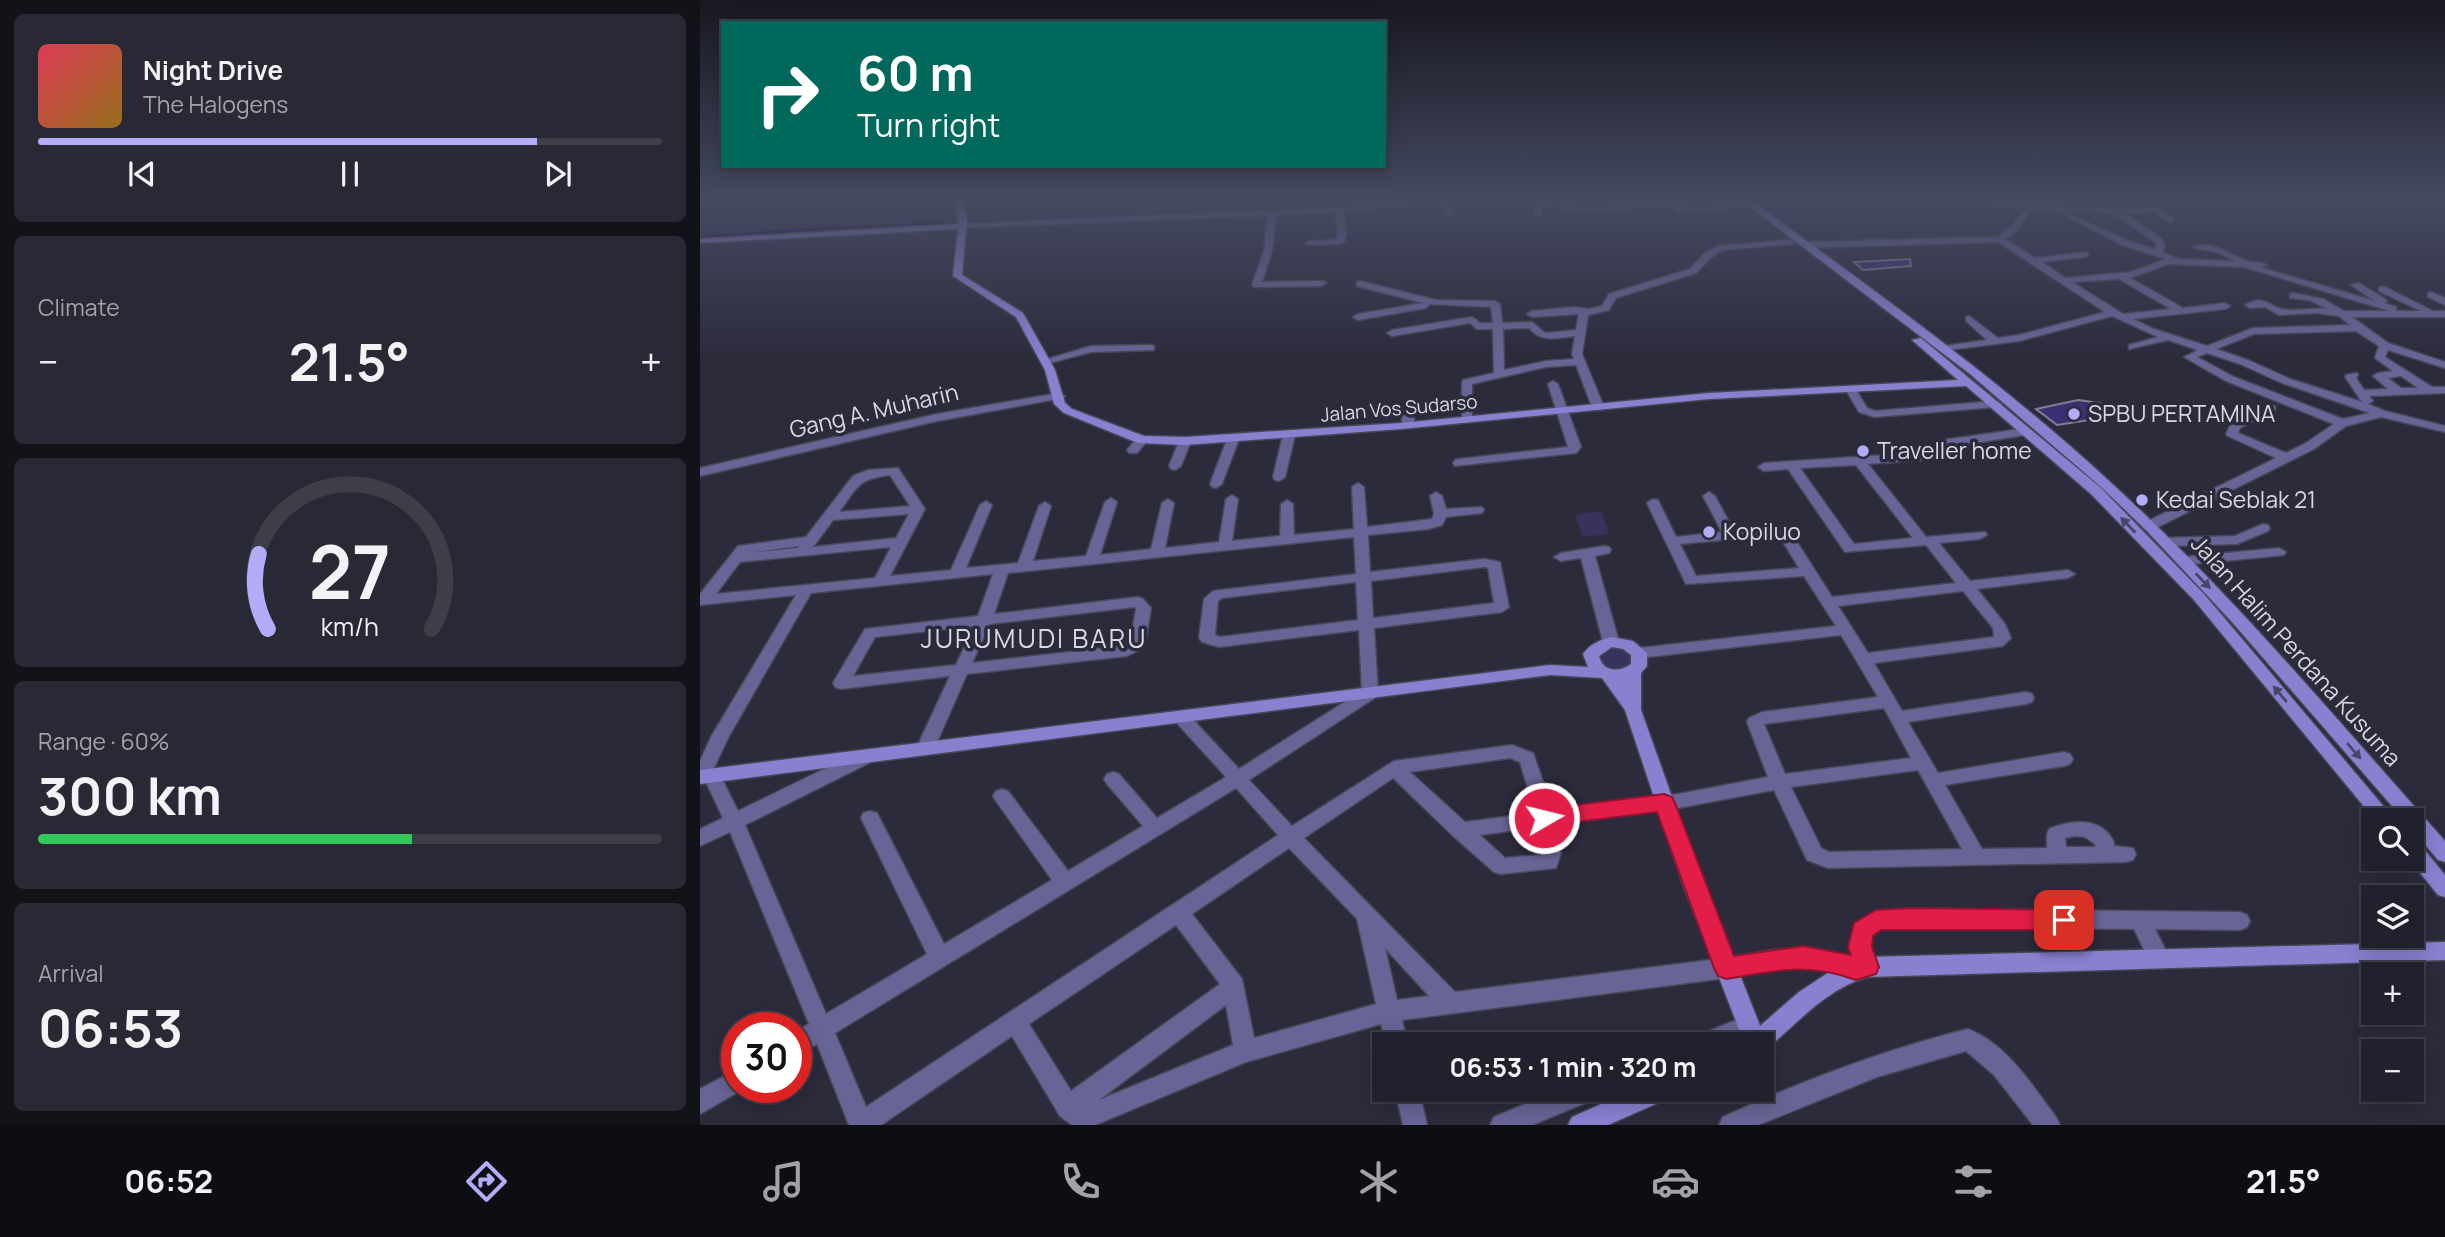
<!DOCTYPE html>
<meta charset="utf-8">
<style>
:root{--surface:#21202d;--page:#292835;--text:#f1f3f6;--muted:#a2a3aa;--line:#3e3e49;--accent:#b3adf9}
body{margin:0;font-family:Manrope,sans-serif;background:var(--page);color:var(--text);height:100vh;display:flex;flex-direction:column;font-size:26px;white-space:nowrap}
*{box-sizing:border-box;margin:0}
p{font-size:23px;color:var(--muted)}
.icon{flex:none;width:38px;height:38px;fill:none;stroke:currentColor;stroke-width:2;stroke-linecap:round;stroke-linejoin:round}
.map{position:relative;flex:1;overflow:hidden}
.sheet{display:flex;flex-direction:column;gap:14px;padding:14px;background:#121219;width:700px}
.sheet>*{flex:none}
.top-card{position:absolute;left:21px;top:21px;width:665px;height:147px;border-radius:0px;box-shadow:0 4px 18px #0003,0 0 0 2px var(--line);background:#00695c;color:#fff;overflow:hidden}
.controls{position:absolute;left:1661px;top:808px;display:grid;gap:14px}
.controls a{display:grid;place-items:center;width:63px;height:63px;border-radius:0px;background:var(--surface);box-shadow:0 4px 18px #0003,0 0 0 2px var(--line);font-size:35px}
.speed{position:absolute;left:21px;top:1012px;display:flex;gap:14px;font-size:35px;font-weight:700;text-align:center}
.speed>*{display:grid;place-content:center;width:91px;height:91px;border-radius:50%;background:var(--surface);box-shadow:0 4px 18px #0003,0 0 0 2px var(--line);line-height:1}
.speed .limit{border:10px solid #d22;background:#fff;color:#111}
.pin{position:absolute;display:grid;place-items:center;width:60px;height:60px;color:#fff;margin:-30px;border-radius:14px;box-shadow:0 4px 10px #0006}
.me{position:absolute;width:77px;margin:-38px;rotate:82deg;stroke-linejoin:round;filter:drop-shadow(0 0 5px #0008)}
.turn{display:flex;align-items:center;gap:24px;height:147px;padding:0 21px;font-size:32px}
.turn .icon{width:91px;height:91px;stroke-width:2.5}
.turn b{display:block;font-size:49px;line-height:60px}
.big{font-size:52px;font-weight:700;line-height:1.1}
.sheet .card{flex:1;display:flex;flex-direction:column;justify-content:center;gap:10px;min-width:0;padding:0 24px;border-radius:10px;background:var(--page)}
.sheet .dial{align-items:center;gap:0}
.dial svg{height:182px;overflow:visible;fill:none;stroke:var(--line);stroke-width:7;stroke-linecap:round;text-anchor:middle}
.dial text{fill:var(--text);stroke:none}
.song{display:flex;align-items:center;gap:21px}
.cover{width:84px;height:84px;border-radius:10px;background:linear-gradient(135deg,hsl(350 70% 55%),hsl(40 70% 35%))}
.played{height:7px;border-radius:4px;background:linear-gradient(90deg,var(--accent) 80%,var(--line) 80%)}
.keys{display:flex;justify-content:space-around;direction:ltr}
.heat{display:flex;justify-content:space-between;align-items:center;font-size:38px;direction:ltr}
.charge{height:10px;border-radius:5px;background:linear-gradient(90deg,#34c759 60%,var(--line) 0)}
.trip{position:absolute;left:672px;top:1032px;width:402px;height:70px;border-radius:0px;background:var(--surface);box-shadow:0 4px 18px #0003,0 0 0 2px var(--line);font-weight:700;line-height:70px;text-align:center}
.tabs{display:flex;height:112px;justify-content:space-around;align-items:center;background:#0d0d12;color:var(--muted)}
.tabs .icon{width:49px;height:49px}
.tabs .active{color:var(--accent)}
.tabs b{font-size:32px;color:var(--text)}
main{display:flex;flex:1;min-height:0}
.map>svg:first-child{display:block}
.green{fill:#38335d}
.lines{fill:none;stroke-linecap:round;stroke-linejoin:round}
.canal{fill:#170044;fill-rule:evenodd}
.building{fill:#3c3074;stroke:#7f7e93;stroke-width:2}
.street-casing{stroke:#484757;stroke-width:3}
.secondary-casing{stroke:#484757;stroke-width:3}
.street{fill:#686495;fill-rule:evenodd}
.secondary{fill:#8981d0;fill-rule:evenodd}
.oneway{fill:#484568}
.route{fill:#e11d48;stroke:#92132f;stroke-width:2}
.poi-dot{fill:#b3adf9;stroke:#2c2b3c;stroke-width:2.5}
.labels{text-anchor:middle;stroke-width:7;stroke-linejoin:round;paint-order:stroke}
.far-street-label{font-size:19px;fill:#d8d8e3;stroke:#2c2b3c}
.street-label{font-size:23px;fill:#d8d8e3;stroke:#2c2b3c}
.poi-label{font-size:23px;fill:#d8d8e3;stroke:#2c2b3c;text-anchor:start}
.quarter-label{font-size:26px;letter-spacing:2px;fill:#d8d8e3;stroke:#2c2b3c}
</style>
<main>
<section class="sheet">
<div class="card">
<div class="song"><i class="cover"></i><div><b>Night Drive</b><p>The Halogens</p></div></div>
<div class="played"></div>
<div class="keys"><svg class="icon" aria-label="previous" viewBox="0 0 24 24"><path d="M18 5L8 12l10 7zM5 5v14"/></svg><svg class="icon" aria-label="pause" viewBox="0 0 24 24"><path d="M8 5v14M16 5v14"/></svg><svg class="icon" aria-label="next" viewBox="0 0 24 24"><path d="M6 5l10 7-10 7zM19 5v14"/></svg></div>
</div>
<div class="card"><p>Climate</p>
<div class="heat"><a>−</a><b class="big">21.5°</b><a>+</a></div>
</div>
<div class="card dial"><svg viewBox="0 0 100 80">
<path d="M14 69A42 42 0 1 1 86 69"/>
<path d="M14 69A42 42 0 0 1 10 36" stroke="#b3adf9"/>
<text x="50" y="56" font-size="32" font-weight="700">27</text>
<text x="50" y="72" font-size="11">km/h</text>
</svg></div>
<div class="card"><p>Range · 60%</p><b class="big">300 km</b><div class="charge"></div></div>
<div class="card"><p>Arrival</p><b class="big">06:53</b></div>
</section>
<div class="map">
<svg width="1745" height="1125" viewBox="0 0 1745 1125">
<rect width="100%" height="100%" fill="#2c2b3c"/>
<g class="green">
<polygon points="901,511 909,534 883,537 875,515"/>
<path d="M924,648l9,6v10c-13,9 -20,7 -34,1l-2,-15z"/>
</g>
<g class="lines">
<g class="canal">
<polygon points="664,203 666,204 666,206 542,214 539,212 542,210"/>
<polygon points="468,213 471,215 470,216 126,231 0,240 0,236 126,227"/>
</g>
</g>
<g class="building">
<polygon points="1210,259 1211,266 1163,270 1154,262"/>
<polygon points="1378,400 1400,403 1408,409 1402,418 1357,425 1336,409"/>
</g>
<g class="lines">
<defs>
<g id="street">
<polygon points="730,199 763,199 749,202 754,214 750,216 746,214 741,203 643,211 646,232 644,242 640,244 609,245 605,243 609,241 636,240 638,232 635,212 576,215 572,251 562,282 624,281 626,283 621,286 554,287 552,285 564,251 568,215 260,228 256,226 260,224 626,208"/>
<polygon points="841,199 867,201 871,203 869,206 880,207 988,201 992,203 988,205 880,211 860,208 862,205 851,205 841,208 841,215 835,215 833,206 843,203"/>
<path d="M1330,199h8l-3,5 82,5 40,-1 16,10v4h-6l-12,-10 -31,1 38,26 3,8 -4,5 18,7 56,2 -18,-9 -24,-4c20,-11 40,11 58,14 7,1 11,0 16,3l-8,2 116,34 -24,-16 8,-2 26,16 2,2 -3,2 12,4v4h25l-42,-20v-4h6l48,24h12v6h-93l36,26 57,19v6l-57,-18 -3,7 47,30h13v6l-76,3 4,5 -5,3 17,7 60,15v6l-64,-15 -35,9 -32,23 -160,80h-10l-2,-3 2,-3 132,-65 -48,-22 -2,-2 5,-10 36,-18h8v4l-35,18 -2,5 48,20 20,-10 28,-19 -108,-43 -42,-24 14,-7 -30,-10 -39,9v-4l29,-8 -46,-21 -93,25 -79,10v-4l4,-1 43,-6 -21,-19v-4l3,-1 29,22 21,-3 86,-23 -107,-70 -192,6 -4,-3 4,-3 192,-5 15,-12 12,-17 -42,-3h-3v-4l47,2zM1332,208l20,1 70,36 44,14 -35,13 -66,6 -23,-16 43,-5 3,-1v-4l-53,6 -30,-19 14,-10zM1361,210l52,3 42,29 2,5 -3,2 -26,-8zM1468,264l76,3 146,44h-46l-21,-12 -30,-6 -3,1v4l19,2 19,9c-15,-2 -31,3 -46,0 -13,-3 -19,-15 -37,-4l5,3 15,-1 14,8 37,-2 23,3 11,9 -97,3 -46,18 -53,-17 -21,-10 92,-10 5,-3 -5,-3 -42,5 -53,-30zM1419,279l52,30 -48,5 -51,-32zM1656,331l23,15 -4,12 18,13 -15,2 -5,3 15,13 -24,1 -8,-12 2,-3 -1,-2 -11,2 -1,2 17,25 -72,-23 -42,-19 -32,-11 38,-15zM1507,353l33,11 42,19 88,30 -27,6 -109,-42 -37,-20zM1701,376l17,12h-17l-13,-10z"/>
<polygon points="1041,203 1045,205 1044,207 980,212 976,210 980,208"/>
<path d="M1090,240l4,2 -1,2 -70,6 -13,8 -14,15 -80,25 -7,12 -21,5 -6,39 22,53 -6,3 -6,-3 -16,-42 -30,2 -74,17v36l-6,3 -4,-1v-40l1,-2 31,-7 -1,-44h-16l-7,-6 -78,13 -5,-3 5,-3 80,-13 8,6h13l-2,-16 -61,-3 -4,4 -68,12 -5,-3 5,-3 65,-11 -66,-17v-4l3,-1 76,19 59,1 5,3 2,19 30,-1 13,11 31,-3 3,-16 -47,3 -5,-3 5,-3 42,-4 14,2 14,-3 7,-12 81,-25 14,-15 14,-8zM829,328c12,15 28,10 46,8l-3,18 2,5 -28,2 -42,9 -1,-41z"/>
<polygon points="1731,292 1745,298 1745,305 1728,297 1728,293"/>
<polygon points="450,345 454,346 454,350 391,352 346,364 341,361 391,346"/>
<polygon points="853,381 858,384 881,447 876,453 755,466 753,463 755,460 759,459 868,447 848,384"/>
<polygon points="1151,387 1155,388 1167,408 1175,411 1296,401 1302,404 1296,407 1174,417 1159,412 1146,390"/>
<polygon points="359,393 365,396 363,398 237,421 0,476 0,468 237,414"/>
<polygon points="708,409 714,412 714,425 708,428 702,425 702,412"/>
<polygon points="1328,428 1334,432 1332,434 1243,448 1237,444 1243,440"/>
<polygon points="589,431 595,435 585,477 579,481 575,480 573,477 583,435"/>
<polygon points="533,435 539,439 522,484 516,488 512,487 510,484 527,439"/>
<path d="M442,436l6,4 -11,13h-8l-2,-3c4,-5 9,-12 15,-14z"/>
<polygon points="485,437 491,441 481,466 475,470 471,469 469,466 479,441"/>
<path d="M1218,453l4,1 2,3 -2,3 -54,4 58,73 59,-5 2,3 -7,4 -41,4 31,38 98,-11 7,4 -7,4 -91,11 28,35 6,14 -8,8 -129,17 28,48 124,-19 6,2 2,4 -2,4 -6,2 -118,18 30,51 126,-21 6,2 3,5 -3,5 -6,2 -119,19 37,64 65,-1v-14l2,-5c23,-10 53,-12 65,13v4l19,2 3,6 -3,6 -7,2 -298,6 -21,-8 -33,-70 -96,18 -121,16 4,29 -5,15 -55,6 -7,-2 -42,-37 -59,-57 -89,60 151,154 271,-34 7,3 4,7 -4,7 -7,3 -324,42 6,25h-22l-5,-21 -135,38 -151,63h-23l-12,-9 -48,-80 -131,89h-32l-32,-81 -21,11v-24l13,-7 -79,-192 -30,14v-17l23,-11 -17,-36 -6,2v-23l11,-24 85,-142 -96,10v-11l38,-48 68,-9 47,-61 15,-6 30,-2 27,41 -35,67 61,-6 29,-65 6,-4 6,4 -26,63 52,-5 21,-57 6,-4 6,4 -18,55 53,-5 19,-54 6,-4 6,4 -17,53 51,-6 11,-46 6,-4 6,4 -9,45 54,-6 7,-43 6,-4 6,4 -6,42 48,-5 1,-32 6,-4 6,4 1,31 60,-6 -2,-42 6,-4 6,4 3,40 65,-8 2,-5 -4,-18 6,-4 6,4 4,13 36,-2 2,3 -2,3 -36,4 -4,8 -13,4 -61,6 2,37 114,-13 16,3 9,45 -7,5 -128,16 4,65 -2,4 -127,83 43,46 102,-65 118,-16 21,8 20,57 125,-16 90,-17 -21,-55 2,-4 13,-6 116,-15 -37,-62 -202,23 -6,-1 -2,-4 2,-4 6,-1 197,-22 -32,-50 -118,8 -39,-81 6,-4 5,1 18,37 46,-5 -19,-36 6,-4 6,4 19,35 41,-4 15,4 42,66 124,-14 -30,-38 -81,7 -57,-83 -24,2 -6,-4 6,-4zM1156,465l57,73 -59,6 -54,-76zM190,475l20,31 -71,6c19,-25 18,-33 51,-37zM209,514l-13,24 -83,9 20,-27zM1074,535l6,2 19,31 -103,8 -16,-32zM654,537l2,37 -143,17 -9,8 -5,39 3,4 17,5 140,-17 3,61 -123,78 -52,-56 -6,-2 -6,2 -2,4 2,4 51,56 -69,41 -38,-44 -6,-2 -6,2 -3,5 3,5 36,42 -75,45 -60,-80 -6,-2 -6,2 -3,5 3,5 56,79 -108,64 -67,-131 -7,-2 -7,2 -2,5 66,136 -101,60 -81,-189 126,-63 3,-5 -3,-5 -6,-2 -6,2 -121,59 -20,-40 -5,-1 15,-32 83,-145 182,-19 -15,42 -113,13 -32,54 2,4 6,2 109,-13 -34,73 3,5 6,1 6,-1 3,-5 33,-75 160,-18 15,-7 3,-4 6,-37 -8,-9 -5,-2 -144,17 14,-41zM99,546l-1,2 -51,5zM191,547l-16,31 -159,16 24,-32zM784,567l4,1 6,35 -121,15 -2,-37zM656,582l2,38 -138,17 -5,-2 3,-34 4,-3zM1263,591l30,37 1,9 -126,16 -30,-47zM435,607l1,2 -6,33 -7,4 -151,17 18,-39zM274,626l-18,39 -103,11 22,-39zM1184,708l27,50 -126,16 -21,-50zM810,758l10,4 15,51 -70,9 -55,-50zM1218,770l44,79 -133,3 -8,-4 -30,-61zM536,788l42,47 -412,272 -31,-74zM839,827l2,28 -36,3 -25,-23zM1376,836l9,1 10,7v3h-29l-1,-9zM589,848l68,71 19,85 -122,34 -12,-59 -50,-65zM476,925l44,59 -149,107 -42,-67zM685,948l44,48 -32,4zM526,1005l7,40 -134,55z"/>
<polygon points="1563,524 1568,525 1570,528 1568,531 1537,544 1465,546 1458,542 1465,538 1535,536"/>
<polygon points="904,546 909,547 911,550 909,553 895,556 919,642 916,646 906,646 903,642 881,558 861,561 854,557 861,553"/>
<polygon points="1579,548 1586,552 1584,555 1484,565 1477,561 1484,557"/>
<polygon points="1211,909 1540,912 1547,915 1550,921 1547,927 1540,930 1455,929 1469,957 1465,964 1458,966 1451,964 1434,929 1211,927 1180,929 1172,935 1170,947 1178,967 1174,974 1167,977 1160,974 1150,947 1155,924 1176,911"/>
<polygon points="1049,1015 1057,1018 1060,1026 1057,1034 1029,1045 991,1045 994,1037"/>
<path d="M1268,1029c40,16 63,55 88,88l4,8h-27l-39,-50 -28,-24 -89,26 -119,48h-39l4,-8c79,-36 160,-67 245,-88z"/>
<polygon points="37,1069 37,1087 45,1088 0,1114 0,1089"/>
<polygon points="695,1090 719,1090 727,1125 703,1125"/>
<polygon points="859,1090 901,1090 897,1098 832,1125 790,1125 794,1117"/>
</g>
<g id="secondary">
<polygon points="253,199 261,199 267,219 262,275 323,313 355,370 365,403 372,409 444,436 485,437 701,423 1009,393 1258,380 1212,340 1221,338 1401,488 1504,594 1696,821 1676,821 1494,600 1391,494 1266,386 1009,399 701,429 485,445 438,443 364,413 354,404 345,370 316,317 253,276 258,229 0,243 0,239 259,224"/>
<path d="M1040,199h9c123,90 247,178 359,281 122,111 227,238 337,361v21l-7,-2 -26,-31v-8h-7l-173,-199 -86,-92 -45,-43 -131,-113z"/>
<path d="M911,637l22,4 14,12v13l-6,7v37l63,177 28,70c25,-4 51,-10 77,-9 18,1 43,14 58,9l578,-15v18l-578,17c-43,13 -71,48 -105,76v-8h-19l1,-3 -60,-155 -59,-177 -23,-32 -52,-3 -850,109v-14l850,-105 38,2 -5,-13c7,-10 17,-14 28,-17zM912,647l11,2 8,6v9c-12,9 -28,8 -32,-8zM1108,967l23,4 -32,21 -39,34 -20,-51 36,-6z"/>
<polygon points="1712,841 1719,843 1745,875 1745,897 1738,895 1709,859 1712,859"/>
<polygon points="933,1090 973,1090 969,1098 908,1125 868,1125 872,1117"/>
</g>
</defs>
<use href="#street" class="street-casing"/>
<use href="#secondary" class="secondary-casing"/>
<use href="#street" class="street"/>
<use href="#secondary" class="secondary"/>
</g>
<defs><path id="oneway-solid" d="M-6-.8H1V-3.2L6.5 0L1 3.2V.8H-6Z" transform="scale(1.75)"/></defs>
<g class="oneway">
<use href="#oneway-solid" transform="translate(1428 525) rotate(-134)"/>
<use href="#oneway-solid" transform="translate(1503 581) rotate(46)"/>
<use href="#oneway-solid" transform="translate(1580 694) rotate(-130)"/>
<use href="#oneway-solid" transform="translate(1654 751) rotate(49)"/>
</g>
<linearGradient id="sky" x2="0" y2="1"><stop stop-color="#181821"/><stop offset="0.56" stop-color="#454a61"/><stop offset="1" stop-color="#454a61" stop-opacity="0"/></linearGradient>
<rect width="1745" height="357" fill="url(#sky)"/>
<path class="route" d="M964,794l8,3 3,6 59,153 69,-10 48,9 -3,-8 6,-24 22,-13 35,-2 153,2 8,3 4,7 -4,7 -8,3h-183l-8,6 -1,11 7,20 -3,7 -20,6c-49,-18 -80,-9 -130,-1l-8,-3 -4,-8 -57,-156 -113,14 -7,-2 -3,-6 3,-6 7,-3z"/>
<g class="poi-dot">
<circle cx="1374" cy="414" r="7"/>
<circle cx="1163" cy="451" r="7"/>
<circle cx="1442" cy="500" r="7"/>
<circle cx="1009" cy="532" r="7"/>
</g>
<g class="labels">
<g class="far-street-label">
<text transform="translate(699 408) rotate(-5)" y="7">Jalan Vos Sudarso</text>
</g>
<g class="street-label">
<text transform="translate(174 411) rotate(-13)" y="8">Gang A. Muharin</text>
<text transform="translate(1596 651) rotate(48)" y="8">Jalan Halim Perdana Kusuma</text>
</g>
<g class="poi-label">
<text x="1388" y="422">SPBU PERTAMINA</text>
<text x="1177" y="459">Traveller home</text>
<text x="1456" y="508">Kedai Seblak 21</text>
<text x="1023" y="540">Kopiluo</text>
</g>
<g class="quarter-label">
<text x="334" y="648">JURUMUDI BARU</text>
</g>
</g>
</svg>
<div class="controls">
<a><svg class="icon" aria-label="search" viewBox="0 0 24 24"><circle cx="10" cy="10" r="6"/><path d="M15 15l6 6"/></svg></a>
<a><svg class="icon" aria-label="layers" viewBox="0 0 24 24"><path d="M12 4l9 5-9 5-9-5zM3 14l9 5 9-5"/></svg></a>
<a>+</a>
<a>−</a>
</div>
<div class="speed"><div class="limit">30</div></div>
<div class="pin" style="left:1364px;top:920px;background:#d93025"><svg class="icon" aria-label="arrive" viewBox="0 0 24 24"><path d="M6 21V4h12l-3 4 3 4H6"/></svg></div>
<svg class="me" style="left:844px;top:818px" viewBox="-20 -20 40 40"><circle r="17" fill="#e11d48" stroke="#fff" stroke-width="3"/><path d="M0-11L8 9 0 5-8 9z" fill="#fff"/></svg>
<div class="trip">06:53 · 1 min · 320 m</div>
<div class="top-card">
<div class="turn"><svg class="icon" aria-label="right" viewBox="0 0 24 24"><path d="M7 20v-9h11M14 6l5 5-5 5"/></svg><div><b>60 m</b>Turn right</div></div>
</div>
</div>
</main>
<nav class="tabs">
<b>06:52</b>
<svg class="icon active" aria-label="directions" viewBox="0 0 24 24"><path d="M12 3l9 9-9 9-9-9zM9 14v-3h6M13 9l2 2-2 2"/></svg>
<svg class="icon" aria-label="music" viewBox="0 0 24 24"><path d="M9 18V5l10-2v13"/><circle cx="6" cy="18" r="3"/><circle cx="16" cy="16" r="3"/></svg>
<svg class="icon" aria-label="phone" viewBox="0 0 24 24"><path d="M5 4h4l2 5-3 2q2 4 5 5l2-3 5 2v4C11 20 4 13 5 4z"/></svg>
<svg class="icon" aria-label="climate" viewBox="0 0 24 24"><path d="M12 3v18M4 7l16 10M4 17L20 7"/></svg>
<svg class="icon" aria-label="car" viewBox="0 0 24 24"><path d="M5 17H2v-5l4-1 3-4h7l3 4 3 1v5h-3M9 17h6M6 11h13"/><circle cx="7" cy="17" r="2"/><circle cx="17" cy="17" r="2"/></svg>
<svg class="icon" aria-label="filters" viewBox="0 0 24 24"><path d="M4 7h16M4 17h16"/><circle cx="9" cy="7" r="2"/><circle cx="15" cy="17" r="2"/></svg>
<b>21.5°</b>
</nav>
